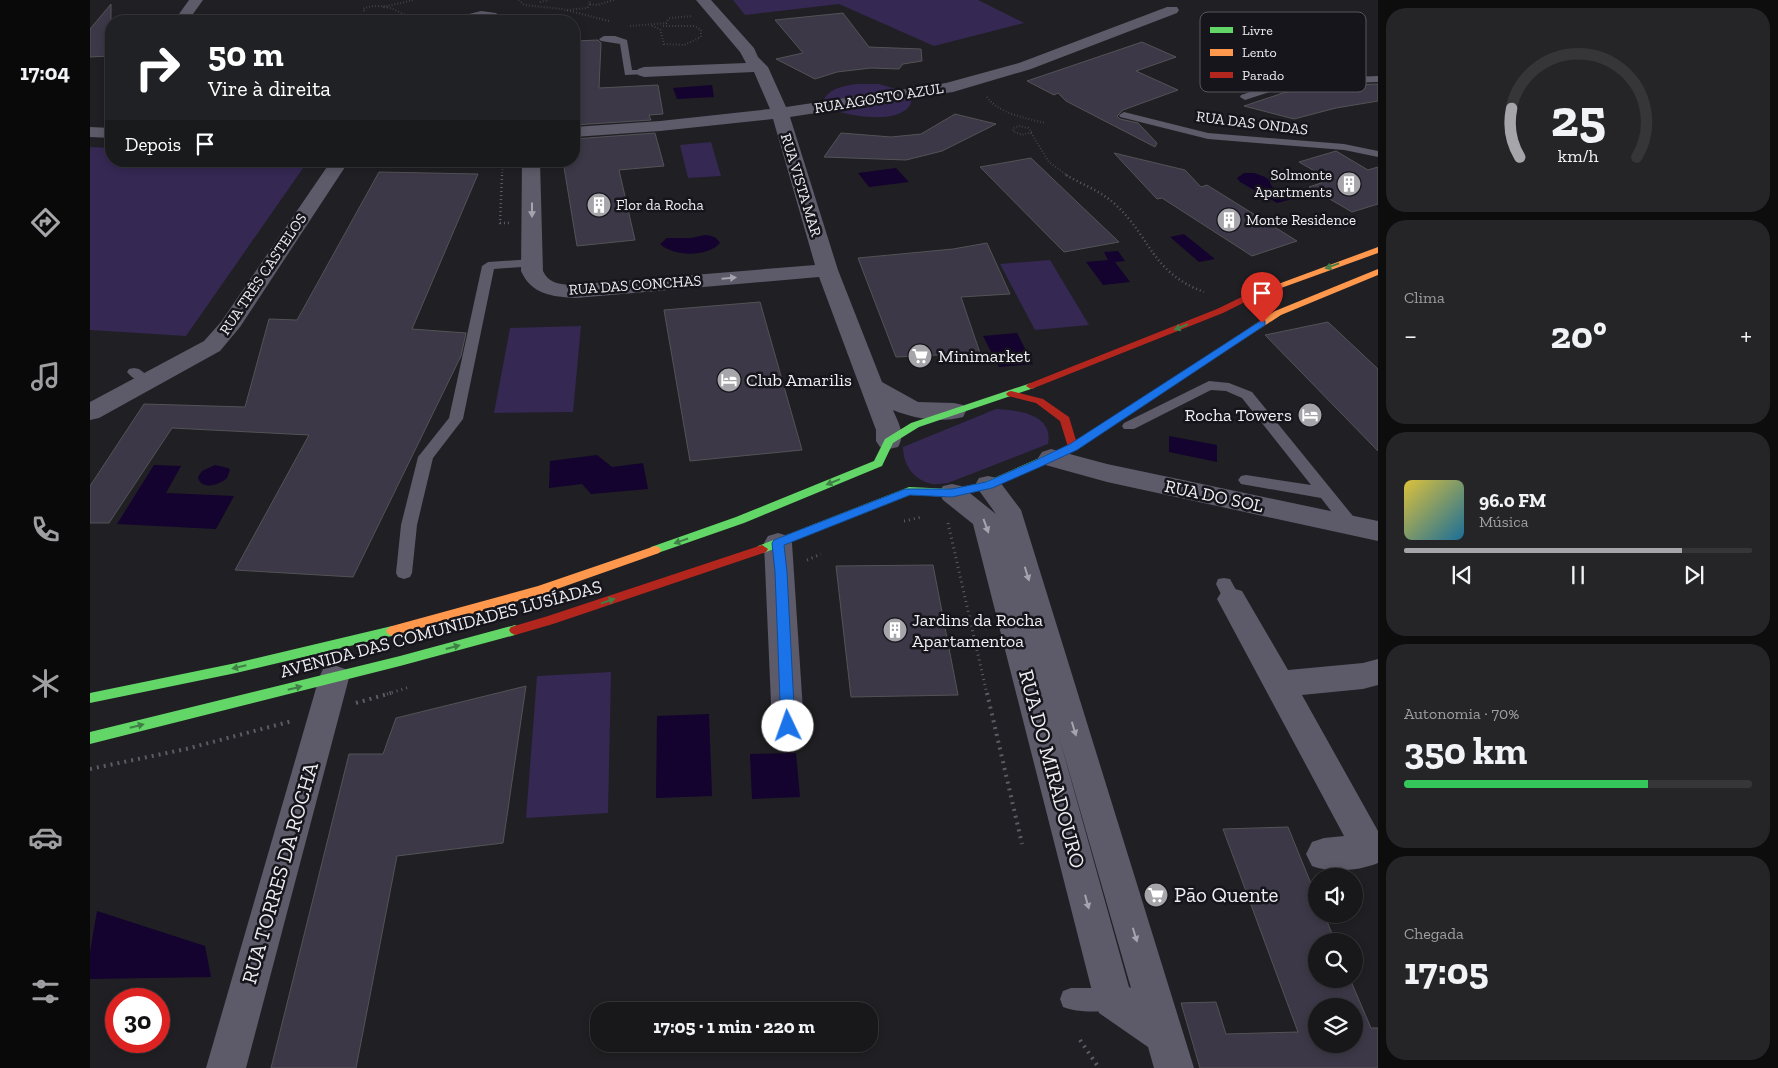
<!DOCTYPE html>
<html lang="pt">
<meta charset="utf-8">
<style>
:root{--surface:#18171a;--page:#252427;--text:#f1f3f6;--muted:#9f9fa2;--line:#363639;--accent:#a6a5aa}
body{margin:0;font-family:"Zilla Slab",serif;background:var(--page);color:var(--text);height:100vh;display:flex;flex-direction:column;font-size:19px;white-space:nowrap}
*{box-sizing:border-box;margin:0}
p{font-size:16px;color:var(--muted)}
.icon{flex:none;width:28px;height:28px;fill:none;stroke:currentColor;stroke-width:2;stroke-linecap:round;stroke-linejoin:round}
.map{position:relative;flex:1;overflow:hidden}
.side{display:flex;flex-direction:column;gap:8px;padding:8px;background:#0d0d0e;width:400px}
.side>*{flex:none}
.guide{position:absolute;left:15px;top:15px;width:475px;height:152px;border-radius:20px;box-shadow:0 2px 8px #0003,0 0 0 1px var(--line);background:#202124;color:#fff;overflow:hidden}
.controls{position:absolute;left:1218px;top:868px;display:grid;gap:10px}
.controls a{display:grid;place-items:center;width:55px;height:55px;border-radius:50%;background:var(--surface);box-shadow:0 2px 8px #0003,0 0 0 1px var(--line);font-size:25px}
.speed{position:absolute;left:15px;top:988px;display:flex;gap:10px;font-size:25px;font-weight:700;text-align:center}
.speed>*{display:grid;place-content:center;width:65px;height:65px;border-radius:50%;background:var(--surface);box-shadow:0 2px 8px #0003,0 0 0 1px var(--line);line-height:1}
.speed .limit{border:8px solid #d22;background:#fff;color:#111}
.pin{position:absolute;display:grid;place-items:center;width:42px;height:42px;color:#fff;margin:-51px -21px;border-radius:50% 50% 50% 0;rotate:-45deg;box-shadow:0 0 5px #0007}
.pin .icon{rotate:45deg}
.me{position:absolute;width:55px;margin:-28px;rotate:357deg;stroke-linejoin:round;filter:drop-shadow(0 0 4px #0008)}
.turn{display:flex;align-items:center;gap:18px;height:105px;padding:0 20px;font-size:22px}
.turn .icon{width:65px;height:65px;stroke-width:2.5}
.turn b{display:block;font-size:35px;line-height:42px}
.then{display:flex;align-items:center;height:48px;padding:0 20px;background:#0003;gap:10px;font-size:19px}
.big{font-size:38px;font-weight:700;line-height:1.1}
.side .tile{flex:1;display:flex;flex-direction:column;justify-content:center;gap:8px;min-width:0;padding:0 18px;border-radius:20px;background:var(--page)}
.side .dial{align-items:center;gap:0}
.dial svg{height:130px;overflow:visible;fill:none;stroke:var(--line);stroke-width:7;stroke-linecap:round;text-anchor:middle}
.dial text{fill:var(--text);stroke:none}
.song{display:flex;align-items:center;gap:15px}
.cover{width:60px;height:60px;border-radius:8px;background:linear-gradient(135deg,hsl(50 70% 55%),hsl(200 70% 35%))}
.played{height:5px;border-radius:2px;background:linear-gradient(90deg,var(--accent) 80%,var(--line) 80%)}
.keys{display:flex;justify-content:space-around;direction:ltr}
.heat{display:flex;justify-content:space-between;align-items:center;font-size:28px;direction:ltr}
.charge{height:8px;border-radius:4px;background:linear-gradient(90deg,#34c759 70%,var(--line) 0)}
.trip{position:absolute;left:500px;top:1002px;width:288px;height:50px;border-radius:20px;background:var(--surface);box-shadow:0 2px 8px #0003,0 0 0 1px var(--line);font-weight:700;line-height:50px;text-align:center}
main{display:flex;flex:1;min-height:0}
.tab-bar{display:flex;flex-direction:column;width:90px;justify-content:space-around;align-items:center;background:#0a090a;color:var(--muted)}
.tab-bar .icon{width:35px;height:35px}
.tab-bar .on{color:var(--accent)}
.tab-bar b{font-size:22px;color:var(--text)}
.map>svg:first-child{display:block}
.green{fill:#352853}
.water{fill:#13032e}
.building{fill:#3c3847;stroke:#535356;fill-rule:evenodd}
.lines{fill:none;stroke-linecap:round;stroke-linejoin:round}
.path-far3{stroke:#5e5b66;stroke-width:2;stroke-dasharray:0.5 2.5;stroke-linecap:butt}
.path-far2{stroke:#5e5b66;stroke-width:2.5;stroke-dasharray:1 3;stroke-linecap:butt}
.path-far1{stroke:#5e5b66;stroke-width:3;stroke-dasharray:1 4;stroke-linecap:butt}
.path{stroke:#5e5b66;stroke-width:4;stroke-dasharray:2 5;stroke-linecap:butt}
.lane{fill:#5d5a69;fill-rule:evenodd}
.street{fill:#5d5a69;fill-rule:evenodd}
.fast{fill:#63d668;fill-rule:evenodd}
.slow{fill:#ff974d;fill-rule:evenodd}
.jam{fill:#b3261e;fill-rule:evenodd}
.oneway{fill:#a6a4ae}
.oneway2{fill:#407f45}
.route{fill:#1a73e8;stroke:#114b97}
.labels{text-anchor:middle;stroke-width:5;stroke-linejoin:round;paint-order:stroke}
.far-street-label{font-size:15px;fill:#eeedf2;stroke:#16151b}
.far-poi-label{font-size:15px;fill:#eeedf2;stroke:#16151b;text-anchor:start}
.poi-label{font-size:18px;fill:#eeedf2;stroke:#16151b;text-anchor:start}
.street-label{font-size:18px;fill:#eeedf2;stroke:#16151b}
.near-street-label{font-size:21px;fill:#eeedf2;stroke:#16151b}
.near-poi-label{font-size:21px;fill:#eeedf2;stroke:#16151b;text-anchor:start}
.key{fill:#16151b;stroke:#57565c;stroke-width:1}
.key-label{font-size:14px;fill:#eeedf2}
</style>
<main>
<nav class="tab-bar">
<b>17:04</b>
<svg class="icon on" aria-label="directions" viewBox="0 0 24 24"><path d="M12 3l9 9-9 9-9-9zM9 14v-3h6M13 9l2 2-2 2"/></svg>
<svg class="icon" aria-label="music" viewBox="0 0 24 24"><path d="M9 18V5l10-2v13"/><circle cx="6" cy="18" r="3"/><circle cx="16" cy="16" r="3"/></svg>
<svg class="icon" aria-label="phone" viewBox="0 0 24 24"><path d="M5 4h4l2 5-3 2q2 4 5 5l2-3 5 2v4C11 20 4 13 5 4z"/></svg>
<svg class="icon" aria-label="climate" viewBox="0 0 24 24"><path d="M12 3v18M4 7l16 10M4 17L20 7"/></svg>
<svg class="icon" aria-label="car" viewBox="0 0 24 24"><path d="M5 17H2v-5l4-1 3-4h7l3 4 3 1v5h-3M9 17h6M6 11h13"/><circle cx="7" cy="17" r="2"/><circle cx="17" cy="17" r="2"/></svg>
<svg class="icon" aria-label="filters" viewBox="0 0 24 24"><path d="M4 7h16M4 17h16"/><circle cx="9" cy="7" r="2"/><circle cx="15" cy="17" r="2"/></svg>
</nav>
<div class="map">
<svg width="1288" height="1068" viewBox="0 0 1288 1068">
<rect width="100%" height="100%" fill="#201f23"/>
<g class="green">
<polygon points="643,0 888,0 934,23 844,46 749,4 655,15"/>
<path d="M766,84h23l20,6 -76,12c5,-14 21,-16 33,-18z"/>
<path d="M822,98c-2,28 -61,19 -78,12z"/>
<polygon points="621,142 631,176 598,178 590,145"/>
<polygon points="0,147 21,148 21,161 218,161 96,336 0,330"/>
<polygon points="960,260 999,325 945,330 910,264"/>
<polygon points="491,326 483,412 404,413 420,328"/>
<path d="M906,409c21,1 58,5 52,35l-100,39c-5,0 -11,2 -16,1 -19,-4 -29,-20 -29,-37z"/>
<polygon points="521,672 518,813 436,818 447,676"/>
</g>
<g class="water">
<polygon points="622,85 624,97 587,99 583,88"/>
<polygon points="806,168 819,182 779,187 768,173"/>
<polygon points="1154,173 1164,173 1175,177 1179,180 1182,187 1202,199 1187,203 1150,182 1147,178"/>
<polygon points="1094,234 1125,259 1109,262 1080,237"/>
<path d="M615,235c7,1 11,1 15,8 -12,14 -46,14 -60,1l7,-6h24z"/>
<polygon points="1028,251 1035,261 1025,262 1040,282 1013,285 996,262 1018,260 1014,252"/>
<polygon points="927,333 943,364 909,367 893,336"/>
<polygon points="1079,436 1127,445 1127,462 1079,452"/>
<polygon points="507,455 522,467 553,463 558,489 501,494 492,484 459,488 460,461"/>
<polygon points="64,465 91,466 76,493 144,496 126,529 27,524"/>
<path d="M125,465l13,3 2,2 -3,8c-8,7 -26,13 -29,-1l4,-6z"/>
<polygon points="619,714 622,796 566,798 567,716"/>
<polygon points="706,753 710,797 662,799 660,754"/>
<polygon points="7,911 115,946 121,977 0,979 0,952"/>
</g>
<g class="building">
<polygon points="21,4 21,56 0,57 0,29"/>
<polygon points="753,13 779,47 831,49 832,61 813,64 809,69 781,68 747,72 725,79 686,59 713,53 685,20"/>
<polygon points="508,40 511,43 509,88 568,85 573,114 559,115 561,120 484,125 484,41"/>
<polygon points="1052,42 1086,57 1046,71 1088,90 1033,110 1027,116 1030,119 1048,123 1067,143 1065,147 976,101 968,93 964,95 937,81"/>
<polygon points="1288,84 1288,101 1246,108 1204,119 1154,106 1196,92 1234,86"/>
<polygon points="865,114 906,124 852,151 816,160 734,157 751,133 801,137 831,134"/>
<polygon points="565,133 574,166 529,170 545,240 487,246 473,161 484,161 484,139"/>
<polygon points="1246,151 1278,170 1288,167 1288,204 1262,212 1219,187 1240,180 1209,162"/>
<polygon points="1024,153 1095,170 1111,187 1117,185 1207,241 1162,256 1072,198 1067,199"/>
<polygon points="941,158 986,201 1029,242 974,252 890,167"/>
<polygon points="289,172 388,174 322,329 376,333 371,356 263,577 145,570 219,435 82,428 19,523 0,523 0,486 54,404 155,407 179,319 207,320"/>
<polygon points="897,243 920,294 871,297 890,353 806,357 768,258 863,249"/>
<polygon points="670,302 712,450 600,461 574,310"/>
<polygon points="1238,322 1288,369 1288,451 1175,335"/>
<polygon points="843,565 868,695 761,697 746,566"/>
<polygon points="436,686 413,843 307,856 266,1068 181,1068 259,754 293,754 306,718"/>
<path d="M1198,827l28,69v18h8l11,27h-19v38h34l21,49h7v40h-178l-19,-65 35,-1 10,32 72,-2 -75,-203zM1226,1006h38v38h-38z"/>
</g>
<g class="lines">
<g class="path-far3">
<polyline points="429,0 434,5 472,9 519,21"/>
<polyline points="450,2 459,0"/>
<polyline points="500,4 507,5 524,0"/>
<polyline points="293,7 324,0"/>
<polyline points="477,10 497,8 500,4 499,0"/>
<path d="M274,11l-1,-2c18,-8 33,1 47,9l-7,3"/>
<polyline points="540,26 576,23 579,18 602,16"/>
<polyline points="562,26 570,29 574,44 594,45 611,37 611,30 604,26 573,26"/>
<path d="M897,97c12,17 39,21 58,26"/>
<polygon points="929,126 938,128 942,132 932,135 923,131 923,128"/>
<polyline points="941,133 959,162 978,176"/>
<polyline points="412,176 413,161"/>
</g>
<g class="path-far2">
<polyline points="412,175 410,223 419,223"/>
<path d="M976,175c17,10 35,16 50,30 36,34 35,67 88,87"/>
</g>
<g class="path-far1">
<polyline points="814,521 832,517"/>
<polyline points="858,523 897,694"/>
<polyline points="717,560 731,554"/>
<polyline points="297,694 320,687"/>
</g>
<g class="path">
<polyline points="897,693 932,844"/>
<polyline points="266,703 301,693"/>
<polyline points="0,769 96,749 202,721"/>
<polyline points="990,1040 1009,1068"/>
</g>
<g class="lane">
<polygon points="514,36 525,36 537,40 542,70 557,70 557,74 535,75 530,44 511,41 509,39"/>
<polygon points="1288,76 1288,82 1201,85 1155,100 1150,97 1151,95 1200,79"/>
<polygon points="1034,112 1118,133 1254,144 1288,151 1288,157 1254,150 1118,139 1030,117 1029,115"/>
<polygon points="442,259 446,260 448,263 446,266 404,269 373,419 343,458 327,525 322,573 320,577 314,579 308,577 306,573 311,525 328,457 359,418 392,266 398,262"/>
<path d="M44,368l5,1 16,12 -2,3c-9,3 -20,-5 -26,-12l2,-3z"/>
<polygon points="1119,381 1139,383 1162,392 1267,521 1269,525 1267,529 1261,531 1255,529 1231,498 1151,484 1148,480 1151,476 1156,475 1221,485 1152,398 1136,391 1121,390 1044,429 1034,429 1032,426 1034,423"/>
<polygon points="1134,578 1140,579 1151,599 1148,604 1142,606 1136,604 1126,584 1128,579"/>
<path d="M981,988h42l8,3 3,8 -3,8c-15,6 -43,6 -58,0l-3,-8 3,-8z"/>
</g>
<g class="street">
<polygon points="99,0 113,0 98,21 84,21"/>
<path d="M606,0h15l43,48 4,9 10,10 18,40 160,-24 73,-20 148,-56h10l2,3 -2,3 -146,56 -78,23 -163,25 48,153 44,112 36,20 36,1 9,2 3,6 -3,6c-23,6 -48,2 -70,-7 5,12 13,24 5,37l-9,2 -9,-2 -4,-6v-11l-57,-153 -243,21c-24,-1 -45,-4 -55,-27l1,-110h18l3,110c7,16 25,14 40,13l232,-19 -42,-146 -113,12 -86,6v-10l86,-6 110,-12 -16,-37 -110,5 -6,-2 -2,-3 2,-3 6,-2 102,-4 -6,-11z"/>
<polygon points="391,11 406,13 417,21 364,21 371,16"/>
<polygon points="0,127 21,128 21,138 0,137"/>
<polygon points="241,161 259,161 150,327 130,351 9,418 0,420 0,402 114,341 131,322"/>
<polygon points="961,449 1017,464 1288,521 1288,541 1017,482 952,464 948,458 952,452"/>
<path d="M898,476l9,2 24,32 173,558h-40l-6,-21 -49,-34 -5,-14 -121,-475 -30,-24 -4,-7 4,-7 9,-2 9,2 35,28 -21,-29 4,-7zM968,733l73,255 -2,-1z"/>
<polygon points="688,533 698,536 702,543 714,726 709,736 698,740 687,736 682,726 674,543 678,536"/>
<path d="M1142,588l10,3 46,79 75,-7 15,-4v26l-15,4 -61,6 76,136v32c-19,8 -48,10 -66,3l-6,-12 6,-12 12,-4 20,-2 -127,-237 5,-8z"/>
<polygon points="244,665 255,669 259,678 156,1068 116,1068 229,678 233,669"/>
</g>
<g class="fast">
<polygon points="1105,364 1110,367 1108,369 987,449 902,488 862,497 820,495 676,552 672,553 666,549 668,546 819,487 862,489 895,482 979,445"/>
<polygon points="941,383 946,386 944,388 829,427 803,443 792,466 654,523 565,554 561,553 559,550 561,547 646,517 784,461 795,439 821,423"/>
<polygon points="425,625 429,627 431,630 429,633 425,635 310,666 0,744 0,732 310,656"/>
<polygon points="302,626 306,628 308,631 306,634 302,636 146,673 0,703 0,693 146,663"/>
</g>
<g class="slow">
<polygon points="1288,247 1288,253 1163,298 1157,298 1156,296"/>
<polygon points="1288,269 1288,275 1191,315 1108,369 1102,369 1100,367 1185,311"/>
<polygon points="565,546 569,547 571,550 569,553 450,595 302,636 298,634 296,631 298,628 302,626 448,586"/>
</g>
<g class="jam">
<polygon points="1160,293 1164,296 1163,298 1133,313 944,388 941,389 936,386 938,384 1127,309"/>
<polygon points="921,391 953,399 979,417 988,447 987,449 979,449 978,447 970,421 946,403 918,396 916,394 918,392"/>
<polygon points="672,545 678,549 676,552 463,624 425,635 421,633 419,630 421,627 458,616"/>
</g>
</g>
<defs><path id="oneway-solid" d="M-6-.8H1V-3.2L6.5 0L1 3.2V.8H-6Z" transform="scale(1.25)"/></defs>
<g class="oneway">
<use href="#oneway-solid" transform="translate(442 210) rotate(90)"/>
<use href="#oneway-solid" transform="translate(639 278) rotate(-5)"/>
<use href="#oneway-solid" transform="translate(896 526) rotate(70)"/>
<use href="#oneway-solid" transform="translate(937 574) rotate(73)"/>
<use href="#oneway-solid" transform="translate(984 729) rotate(73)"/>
<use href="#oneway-solid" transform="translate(997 902) rotate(75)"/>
<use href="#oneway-solid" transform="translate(1045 935) rotate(73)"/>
</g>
<g class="oneway2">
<use href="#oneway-solid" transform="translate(1242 266) rotate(160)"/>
<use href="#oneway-solid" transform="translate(1091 327) rotate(158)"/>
<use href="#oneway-solid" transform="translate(743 482) rotate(158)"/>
<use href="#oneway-solid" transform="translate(591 541) rotate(161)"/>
<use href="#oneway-solid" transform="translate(518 601) rotate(-19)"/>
<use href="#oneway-solid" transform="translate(363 647) rotate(-15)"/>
<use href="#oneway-solid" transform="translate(149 667) rotate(167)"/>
<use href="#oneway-solid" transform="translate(205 688) rotate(-14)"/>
<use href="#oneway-solid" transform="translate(47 726) rotate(-14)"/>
</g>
<polygon class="route" points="1172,320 1175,321 1175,325 987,450 950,467 902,488 862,497 820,495 694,545 697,572 705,726 703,730 698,731 693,730 691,726 685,572 682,543 684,540 815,489 862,489 896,482 942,462 980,444"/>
<defs>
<symbol id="building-disc" viewBox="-11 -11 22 22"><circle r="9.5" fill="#a6a5aa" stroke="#16151b"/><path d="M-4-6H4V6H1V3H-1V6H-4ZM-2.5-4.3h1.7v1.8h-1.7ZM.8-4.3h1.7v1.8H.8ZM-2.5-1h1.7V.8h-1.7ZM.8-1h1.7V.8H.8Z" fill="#fff"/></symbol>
<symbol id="supermarket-disc" viewBox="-11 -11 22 22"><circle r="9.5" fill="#a6a5aa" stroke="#16151b"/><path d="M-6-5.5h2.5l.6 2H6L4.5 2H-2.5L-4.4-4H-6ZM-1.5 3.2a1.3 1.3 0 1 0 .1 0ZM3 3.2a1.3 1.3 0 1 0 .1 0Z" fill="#fff"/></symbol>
<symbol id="hotel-disc" viewBox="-11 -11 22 22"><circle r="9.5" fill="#a6a5aa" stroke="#16151b"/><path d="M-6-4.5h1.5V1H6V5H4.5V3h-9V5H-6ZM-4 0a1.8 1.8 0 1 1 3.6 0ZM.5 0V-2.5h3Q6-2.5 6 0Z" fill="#fff"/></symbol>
</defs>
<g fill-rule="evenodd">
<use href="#building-disc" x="1245" y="170" width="28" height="28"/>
<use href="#building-disc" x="495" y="191" width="28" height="28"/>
<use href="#building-disc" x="1125" y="206" width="28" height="28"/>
<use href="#supermarket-disc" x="816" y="342" width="28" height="28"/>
<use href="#hotel-disc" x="625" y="366" width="28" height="28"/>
<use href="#hotel-disc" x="1206" y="401" width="28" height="28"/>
<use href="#building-disc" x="791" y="616" width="28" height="28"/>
<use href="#supermarket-disc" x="1052" y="881" width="28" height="28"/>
</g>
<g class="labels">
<g class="far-street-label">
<text transform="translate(789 98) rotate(-9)" y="5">RUA AGOSTO AZUL</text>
<text transform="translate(1162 123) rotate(7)" y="5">RUA DAS ONDAS</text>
<text transform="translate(711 185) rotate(73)" y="5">RUA VISTA MAR</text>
<text transform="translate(173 274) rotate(-56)" y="5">RUA TRÊS CASTELOS</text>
<text transform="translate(545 285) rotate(-4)" y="5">RUA DAS CONCHAS</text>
</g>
<g class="far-poi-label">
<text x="1242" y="180" text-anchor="end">Solmonte<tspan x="1242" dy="17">Apartments</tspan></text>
<text x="526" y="210">Flor da Rocha</text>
<text x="1156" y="225">Monte Residence</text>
</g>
<g class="poi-label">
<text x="848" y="362">Minimarket</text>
<text x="656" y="386">Club Amarilis</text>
<text x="1202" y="421" text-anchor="end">Rocha Towers</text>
<text x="822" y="626">Jardins da Rocha<tspan x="822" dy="21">Apartamentoa</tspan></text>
</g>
<g class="street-label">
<text transform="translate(1124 496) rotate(12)" y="6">RUA DO SOL</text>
<text transform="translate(351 629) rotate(-15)" y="6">AVENIDA DAS COMUNIDADES LUSÍADAS</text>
</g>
<g class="near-street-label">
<text transform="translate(962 769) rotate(75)" y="7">RUA DO MIRADOURO</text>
<text transform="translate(190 873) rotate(-74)" y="7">RUA TORRES DA ROCHA</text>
</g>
<g class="near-poi-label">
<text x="1084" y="902">Pāo Quente</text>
</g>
</g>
<rect x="1110" y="12" width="166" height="80" rx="8" class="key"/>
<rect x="1120" y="27" width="23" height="6" fill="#63d668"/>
<rect x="1120" y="49" width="23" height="7" fill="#ff974d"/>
<rect x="1120" y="72" width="23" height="6" fill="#b3261e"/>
<g class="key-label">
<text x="1152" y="35">Livre</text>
<text x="1152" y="57">Lento</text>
<text x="1152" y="80">Parado</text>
</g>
</svg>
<div class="controls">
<a><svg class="icon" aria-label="sound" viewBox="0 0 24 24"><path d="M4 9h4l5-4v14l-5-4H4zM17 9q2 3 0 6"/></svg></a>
<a><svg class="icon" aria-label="search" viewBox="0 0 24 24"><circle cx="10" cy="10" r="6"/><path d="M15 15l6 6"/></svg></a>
<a><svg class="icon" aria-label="layers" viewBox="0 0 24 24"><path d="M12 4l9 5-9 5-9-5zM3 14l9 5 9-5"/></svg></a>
</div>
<div class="speed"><div class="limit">30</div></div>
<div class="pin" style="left:1172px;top:323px;background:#d93025"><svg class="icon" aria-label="arrive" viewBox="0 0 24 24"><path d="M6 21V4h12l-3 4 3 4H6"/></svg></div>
<svg class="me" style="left:698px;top:726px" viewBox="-20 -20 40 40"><circle r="19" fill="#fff"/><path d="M0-13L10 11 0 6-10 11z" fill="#1a73e8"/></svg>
<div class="trip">17:05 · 1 min · 220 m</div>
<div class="guide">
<div class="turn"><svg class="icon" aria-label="right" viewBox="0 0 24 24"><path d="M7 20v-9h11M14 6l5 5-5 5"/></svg><div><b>50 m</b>Vire à direita</div></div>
<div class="then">Depois<svg class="icon" aria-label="arrive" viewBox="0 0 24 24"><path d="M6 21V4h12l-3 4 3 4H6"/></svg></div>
</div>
</div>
<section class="side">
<div class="tile dial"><svg viewBox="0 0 100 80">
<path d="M14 69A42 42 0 1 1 86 69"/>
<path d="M14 69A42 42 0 0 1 9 39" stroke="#a6a5aa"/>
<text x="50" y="56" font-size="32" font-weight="700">25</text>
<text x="50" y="72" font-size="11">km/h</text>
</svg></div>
<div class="tile"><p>Clima</p>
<div class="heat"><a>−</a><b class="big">20°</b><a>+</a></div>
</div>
<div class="tile">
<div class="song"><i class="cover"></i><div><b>96.0 FM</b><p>Música</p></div></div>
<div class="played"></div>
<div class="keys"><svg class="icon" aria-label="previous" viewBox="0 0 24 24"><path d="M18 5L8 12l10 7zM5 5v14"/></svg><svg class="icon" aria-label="pause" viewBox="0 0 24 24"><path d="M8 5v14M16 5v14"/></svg><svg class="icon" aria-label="next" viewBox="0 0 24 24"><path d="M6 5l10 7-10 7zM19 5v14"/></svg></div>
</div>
<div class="tile"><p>Autonomia · 70%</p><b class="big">350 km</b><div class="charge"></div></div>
<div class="tile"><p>Chegada</p><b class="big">17:05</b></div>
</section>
</main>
